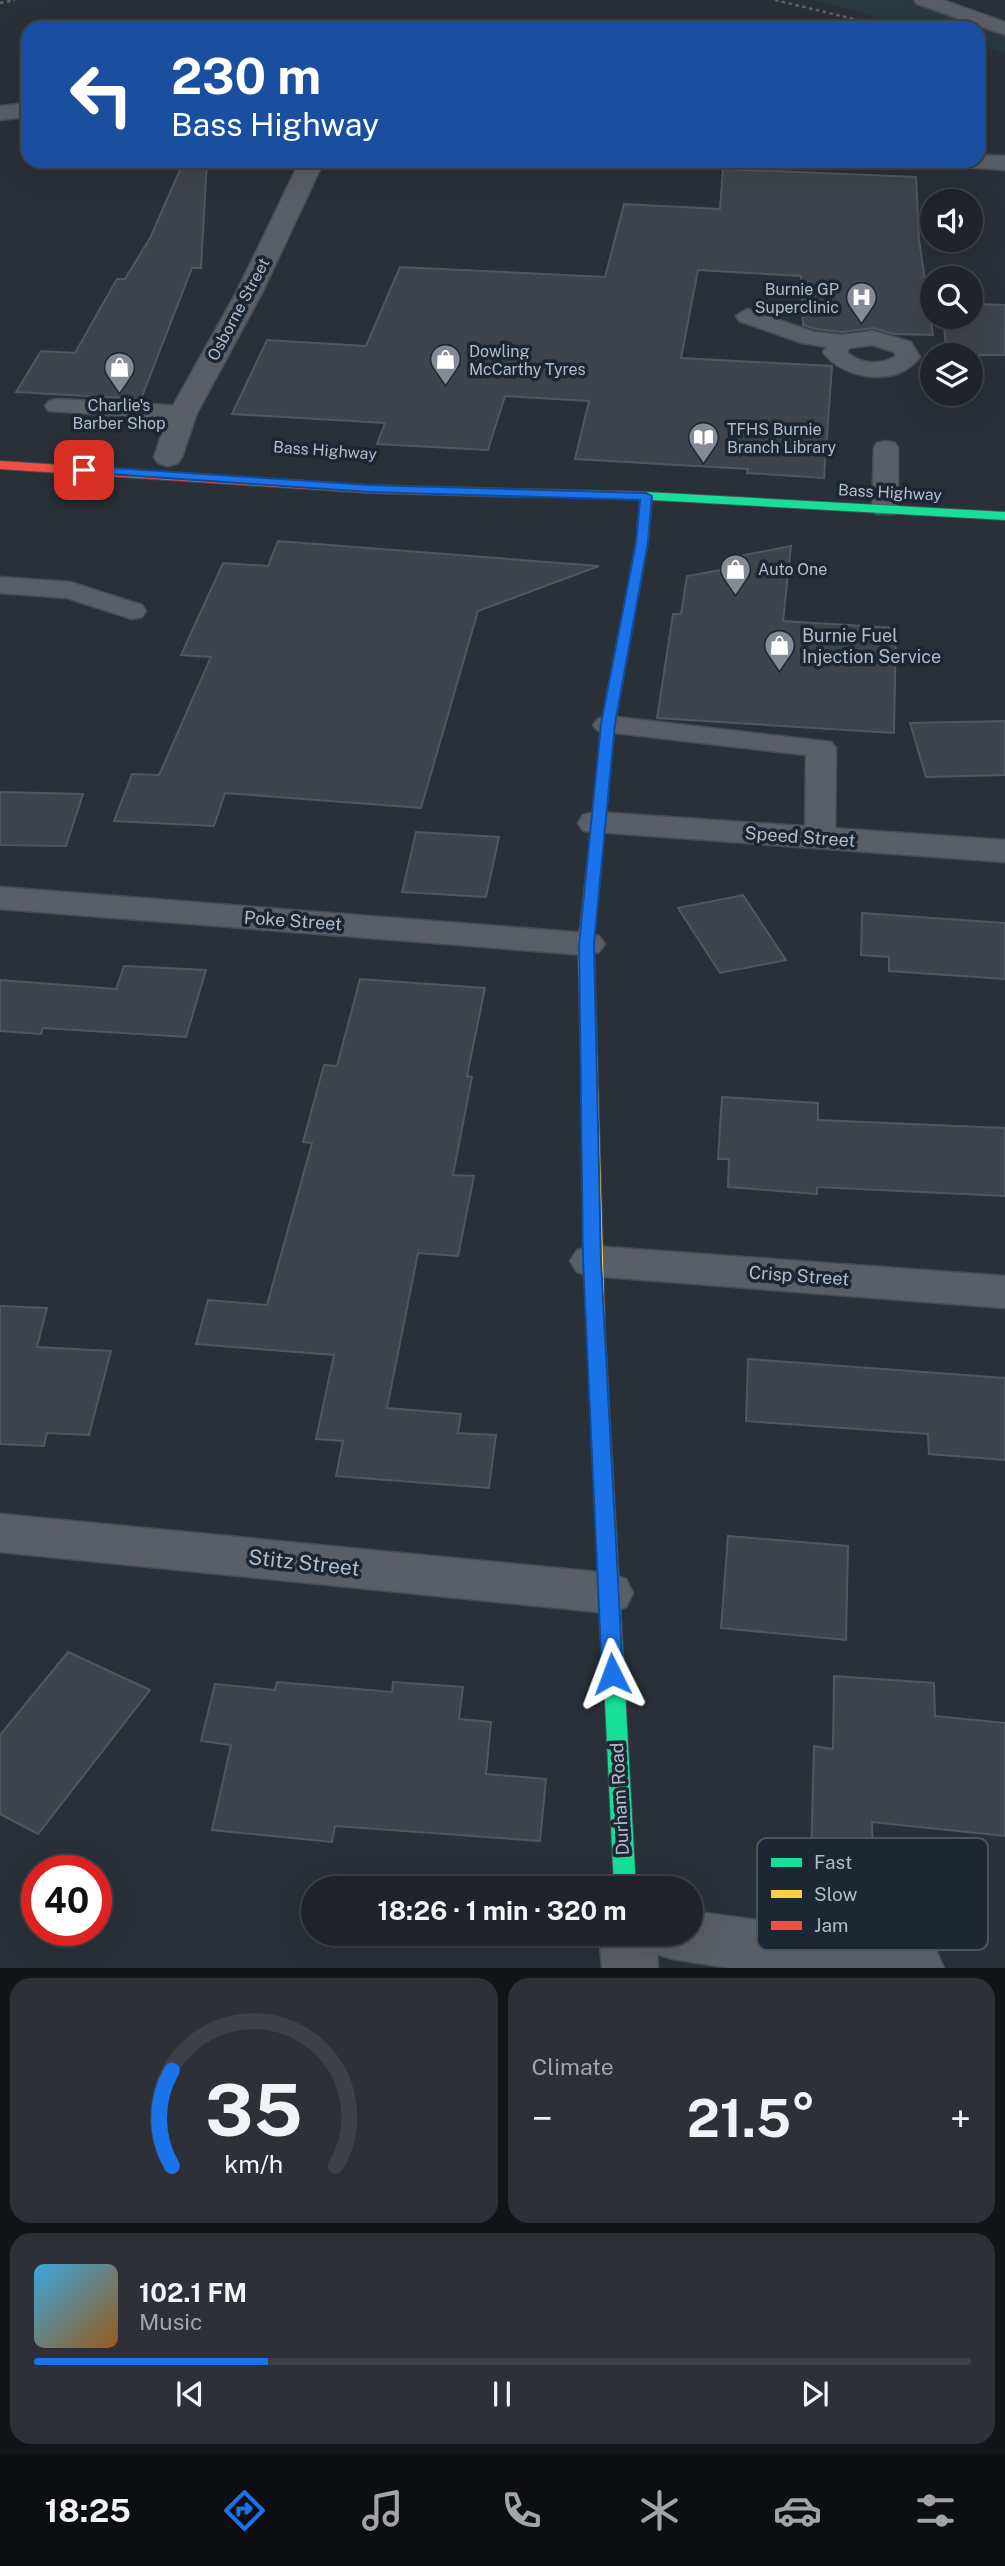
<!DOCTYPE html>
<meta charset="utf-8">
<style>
:root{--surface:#20242a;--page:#2d3036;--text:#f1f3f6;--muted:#a2a4a8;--line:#3d4147;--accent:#1a73e8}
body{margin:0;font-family:"Public Sans",sans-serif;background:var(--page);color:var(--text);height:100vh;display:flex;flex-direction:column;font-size:26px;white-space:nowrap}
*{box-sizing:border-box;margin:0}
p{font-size:23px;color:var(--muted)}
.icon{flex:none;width:38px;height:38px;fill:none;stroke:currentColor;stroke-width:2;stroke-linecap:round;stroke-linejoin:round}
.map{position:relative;height:1968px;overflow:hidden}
.panel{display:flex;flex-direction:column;gap:10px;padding:10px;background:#121417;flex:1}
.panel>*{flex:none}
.guide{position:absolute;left:21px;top:21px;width:964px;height:147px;border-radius:21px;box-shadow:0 7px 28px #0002,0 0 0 2px var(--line);background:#1a4fa0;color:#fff;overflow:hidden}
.tools{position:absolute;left:920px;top:189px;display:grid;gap:14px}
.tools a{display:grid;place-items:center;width:63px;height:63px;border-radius:50%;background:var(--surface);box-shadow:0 7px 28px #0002,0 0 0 2px var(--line);font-size:35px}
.speed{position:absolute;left:21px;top:1855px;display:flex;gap:14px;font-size:35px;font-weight:700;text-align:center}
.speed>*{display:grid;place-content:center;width:91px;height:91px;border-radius:50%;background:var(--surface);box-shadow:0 7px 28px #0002,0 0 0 2px var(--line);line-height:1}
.speed .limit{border:10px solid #d22;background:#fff;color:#111}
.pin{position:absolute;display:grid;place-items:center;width:60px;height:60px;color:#fff;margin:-30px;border-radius:14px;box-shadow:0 4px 10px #0006}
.me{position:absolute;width:77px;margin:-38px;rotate:357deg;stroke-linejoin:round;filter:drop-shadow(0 0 5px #0008)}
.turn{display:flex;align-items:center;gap:24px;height:147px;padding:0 35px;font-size:32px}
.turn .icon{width:91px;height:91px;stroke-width:2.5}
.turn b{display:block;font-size:49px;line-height:60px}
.big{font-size:52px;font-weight:700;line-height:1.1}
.panel .widget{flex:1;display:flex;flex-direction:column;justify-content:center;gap:10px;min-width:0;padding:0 24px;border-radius:21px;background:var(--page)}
.panel .dial{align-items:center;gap:0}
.dial svg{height:182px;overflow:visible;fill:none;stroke:var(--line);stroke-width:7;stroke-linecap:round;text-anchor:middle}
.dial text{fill:var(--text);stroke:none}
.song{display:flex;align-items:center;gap:21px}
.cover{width:84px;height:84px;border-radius:10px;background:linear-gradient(135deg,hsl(200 70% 55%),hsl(30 70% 35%))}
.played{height:7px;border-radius:4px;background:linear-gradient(90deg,var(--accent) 25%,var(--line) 25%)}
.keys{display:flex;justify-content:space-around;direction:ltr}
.heat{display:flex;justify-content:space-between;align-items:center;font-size:38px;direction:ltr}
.panel .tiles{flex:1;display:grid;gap:10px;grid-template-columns:1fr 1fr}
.widget:last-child{grid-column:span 2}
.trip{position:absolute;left:301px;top:1876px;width:402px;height:70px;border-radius:35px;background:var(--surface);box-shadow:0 7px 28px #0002,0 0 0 2px var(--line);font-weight:700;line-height:70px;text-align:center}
.dock{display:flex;height:112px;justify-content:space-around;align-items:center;background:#0d0e11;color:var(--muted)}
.dock .icon{width:49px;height:49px}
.dock .on{color:var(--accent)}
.dock b{font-size:32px;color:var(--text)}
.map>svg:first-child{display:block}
.green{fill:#273a3e}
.building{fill:#3f444c;stroke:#52575f;stroke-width:2}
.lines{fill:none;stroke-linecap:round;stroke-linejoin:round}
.lane-casing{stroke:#484c55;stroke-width:3}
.street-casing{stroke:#484c55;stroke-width:3}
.fast-casing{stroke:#484c55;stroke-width:2}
.slow-casing{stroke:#484c55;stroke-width:2}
.jam-casing{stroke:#484c55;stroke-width:2}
.path{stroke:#5c6268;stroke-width:2.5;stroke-dasharray:3.5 3.5;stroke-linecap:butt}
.lane{fill:#5a5e66;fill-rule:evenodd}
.street{fill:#5a5e66;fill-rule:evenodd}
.fast{fill:#16e098;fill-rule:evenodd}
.slow{fill:#ffcf43;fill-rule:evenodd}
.jam{fill:#f24e42;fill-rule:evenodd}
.route{fill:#1a73e8;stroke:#114b97;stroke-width:2}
.labels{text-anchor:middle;stroke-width:7;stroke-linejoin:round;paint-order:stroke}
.far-poi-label{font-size:16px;fill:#b4bcc9;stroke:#1d2633;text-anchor:start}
.far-street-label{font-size:16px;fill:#b4bcc9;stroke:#1d2633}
.poi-label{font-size:18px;fill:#b4bcc9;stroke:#1d2633;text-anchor:start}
.street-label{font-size:18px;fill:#b4bcc9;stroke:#1d2633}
.near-street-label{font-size:21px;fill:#b4bcc9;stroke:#1d2633}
.key{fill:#1d2633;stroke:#4a5360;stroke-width:2}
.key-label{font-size:19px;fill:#b4bcc9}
</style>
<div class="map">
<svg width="1005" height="1968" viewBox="0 0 1005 1968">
<rect width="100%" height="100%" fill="#2a3038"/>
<polygon class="green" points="814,0 907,0 1005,36 1005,53 978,46 978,28 918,28"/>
<g class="building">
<polygon points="184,161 207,161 201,268 192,268 141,399 16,392 41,351 75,353 117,279 125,279 150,238"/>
<polygon points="723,169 916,177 919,240 933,335 894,334 873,328 842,332 815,329 803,325 801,276 698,270 681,358 832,366 824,478 747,473 748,469 575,459 589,401 505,396 488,450 377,444 385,423 232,414 267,340 366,346 400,267 605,277 624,204 720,209"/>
<polygon points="971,304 1005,305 1005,355 947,355 943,317 971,317"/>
<polygon points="278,541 599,566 478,611 421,808 225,793 214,826 114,821 132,774 159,775 211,657 181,655 223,563 268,566"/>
<polygon points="791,546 783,621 896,628 894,733 657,718 673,614 681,614 687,576 726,569 740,556"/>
<polygon points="1005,721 1005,775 926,777 910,723"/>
<polygon points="0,792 83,794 66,846 0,845"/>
<polygon points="416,832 499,837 486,897 402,892"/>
<polygon points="743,895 786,960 720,973 678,908"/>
<polygon points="862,913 1005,923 1005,979 889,971 889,957 861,955"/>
<polygon points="124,966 206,970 186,1037 43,1028 41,1034 0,1031 0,980 116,989"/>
<polygon points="360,979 485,988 467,1076 472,1077 453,1175 474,1176 458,1256 418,1253 387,1408 461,1414 458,1433 496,1435 489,1488 336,1476 343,1441 316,1439 334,1355 196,1344 208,1300 267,1305 312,1143 303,1142 324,1065 337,1066"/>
<polygon points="722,1097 818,1103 818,1120 1005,1128 1005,1196 817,1187 817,1194 728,1187 729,1159 718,1159"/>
<polygon points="0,1306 47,1308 37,1347 111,1351 89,1435 47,1433 44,1446 0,1444"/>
<polygon points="748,1359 1005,1378 1005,1460 929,1454 928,1434 746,1421"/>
<polygon points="728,1536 848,1546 846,1640 721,1628"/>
<polygon points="68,1652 150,1690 38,1834 0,1814 0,1735"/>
<polygon points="834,1676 934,1683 935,1716 1005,1723 1005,1836 872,1822 873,1864 811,1859 814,1746 833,1749"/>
<polygon points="277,1682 392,1692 393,1682 463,1687 459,1719 491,1722 486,1774 546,1779 540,1841 335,1826 332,1842 212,1830 231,1745 201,1741 215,1684 275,1690"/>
</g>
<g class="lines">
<defs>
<g id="lane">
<path d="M747,309l67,23 28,3 31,-4 38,11 9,15c-22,31 -77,23 -97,-5l4,-5 -25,-4 -63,-22 -3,-5zM872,345l22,7 2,4c-16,10 -36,8 -49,-4l2,-4z"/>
<polygon points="57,399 183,406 192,408 195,413 192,418 183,420 49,411 45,406 49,401"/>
<polygon points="886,441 895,443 898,448 898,509 894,514 876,514 872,509 874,448 877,443"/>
<polygon points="0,577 70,582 142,605 146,611 142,617 132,619 67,598 0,593"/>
<polygon points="608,716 831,742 836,748 835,838 831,845 820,847 809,845 805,838 806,755 598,731 593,725 598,719"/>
</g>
<g id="street">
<polygon points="914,0 943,0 1005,22 1005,35 917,4"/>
<polygon points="28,103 28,117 0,120 0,106"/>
<polygon points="978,155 1005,156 1005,170 953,166 949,161 978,161"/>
<polygon points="300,161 324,161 262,293 197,413 182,457 178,463 168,466 158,463 154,457 169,413 236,293"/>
<polygon points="596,812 1005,840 1005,862 583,831 578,823 583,815"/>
<polygon points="0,887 586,933 599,936 605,944 599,952 586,955 0,909"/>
<polygon points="592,1246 1005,1276 1005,1308 592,1276 577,1272 570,1261 577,1250"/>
<polygon points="0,1514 608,1573 626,1579 633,1593 626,1607 608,1613 0,1552"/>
<polygon points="691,1911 916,1942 936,1950 944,1968 730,1968 672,1959 657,1954 658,1968 602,1968 599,1934 691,1934"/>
</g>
<g id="fast">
<polygon points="521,489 646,492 1005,512 1005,520 652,500 648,542 615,725 603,846 596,850 589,846 601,725 636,542 640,499 517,496 517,490"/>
<polygon points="596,1322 602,1324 605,1329 636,1888 614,1888 587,1329 590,1324"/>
</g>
<polygon id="slow" points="596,842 603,846 594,944 605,1329 602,1334 590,1334 587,1329 578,944 589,846"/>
<polygon id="jam" points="0,461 369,485 521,489 527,493 521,497 369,493 0,469"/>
</defs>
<use href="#lane" class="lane-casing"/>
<use href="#street" class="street-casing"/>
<use href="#fast" class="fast-casing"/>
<use href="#slow" class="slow-casing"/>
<use href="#jam" class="jam-casing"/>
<g class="path">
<polyline points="775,0 891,28"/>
<polyline points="0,3 15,0"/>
</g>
<use href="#lane" class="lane"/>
<use href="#street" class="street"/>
<use href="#fast" class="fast"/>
<use href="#slow" class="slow"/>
<use href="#jam" class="jam"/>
</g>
<polygon class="route" points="84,466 369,485 646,493 652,496 648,542 615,724 594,944 601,1261 623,1674 620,1680 612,1682 605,1680 602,1674 583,1261 579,944 601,724 636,542 640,500 369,492 80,472 80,467"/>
<defs>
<symbol id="hospital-pin" viewBox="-11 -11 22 30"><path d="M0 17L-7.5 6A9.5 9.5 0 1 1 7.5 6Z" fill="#848b96" stroke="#1d2633"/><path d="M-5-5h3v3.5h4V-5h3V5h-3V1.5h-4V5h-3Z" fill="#fff"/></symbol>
<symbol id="shop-pin" viewBox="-11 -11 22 30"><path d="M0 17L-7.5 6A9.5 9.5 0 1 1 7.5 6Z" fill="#848b96" stroke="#1d2633"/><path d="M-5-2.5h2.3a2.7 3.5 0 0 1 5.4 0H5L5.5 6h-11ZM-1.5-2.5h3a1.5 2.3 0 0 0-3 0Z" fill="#fff"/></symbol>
<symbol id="library-pin" viewBox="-11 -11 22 30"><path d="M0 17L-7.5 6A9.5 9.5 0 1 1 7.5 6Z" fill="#848b96" stroke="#1d2633"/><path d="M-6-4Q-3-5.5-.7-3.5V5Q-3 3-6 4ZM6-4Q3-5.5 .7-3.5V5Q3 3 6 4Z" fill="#fff"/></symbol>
</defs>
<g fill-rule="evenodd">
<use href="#hospital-pin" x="844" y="280" width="35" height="47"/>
<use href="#shop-pin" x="428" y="342" width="35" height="47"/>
<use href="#shop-pin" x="102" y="350" width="35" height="47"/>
<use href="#library-pin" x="686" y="420" width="35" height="47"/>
<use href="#shop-pin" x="718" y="552" width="35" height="47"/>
<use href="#shop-pin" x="762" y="628" width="35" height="47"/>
</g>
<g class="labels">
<g class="far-poi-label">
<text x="839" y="295" text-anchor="end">Burnie GP<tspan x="839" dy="18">Superclinic</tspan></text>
<text x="469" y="357">Dowling<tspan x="469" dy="18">McCarthy Tyres</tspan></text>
<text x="119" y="411" text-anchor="middle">Charlie's<tspan x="119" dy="18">Barber Shop</tspan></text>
<text x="727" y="435">TFHS Burnie<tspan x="727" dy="18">Branch Library</tspan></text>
<text x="758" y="575">Auto One</text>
</g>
<g class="far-street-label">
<text transform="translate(238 309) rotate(-62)" y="6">Osborne Street</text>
<text transform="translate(325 450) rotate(4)" y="6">Bass Highway</text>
<text transform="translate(890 492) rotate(3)" y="6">Bass Highway</text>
</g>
<g class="poi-label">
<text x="802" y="642">Burnie Fuel<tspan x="802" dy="21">Injection Service</tspan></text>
</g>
<g class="street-label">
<text transform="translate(800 837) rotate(4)" y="6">Speed Street</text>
<text transform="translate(293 921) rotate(4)" y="6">Poke Street</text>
<text transform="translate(799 1276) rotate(4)" y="6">Crisp Street</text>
<text transform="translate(620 1799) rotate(-93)" y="6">Durham Road</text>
</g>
<g class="near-street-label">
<text transform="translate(304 1563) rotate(6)" y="7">Stitz Street</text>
</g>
</g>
<rect x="757" y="1838" width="231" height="112" rx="10" class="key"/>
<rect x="771" y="1858" width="31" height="9" fill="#16e098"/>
<rect x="771" y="1890" width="31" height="8" fill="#ffcf43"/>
<rect x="771" y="1921" width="31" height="9" fill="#f24e42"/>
<g class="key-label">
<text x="814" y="1869">Fast</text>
<text x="814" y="1901">Slow</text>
<text x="814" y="1932">Jam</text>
</g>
</svg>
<div class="tools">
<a><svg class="icon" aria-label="sound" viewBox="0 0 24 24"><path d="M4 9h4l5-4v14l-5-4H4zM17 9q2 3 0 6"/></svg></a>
<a><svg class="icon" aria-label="search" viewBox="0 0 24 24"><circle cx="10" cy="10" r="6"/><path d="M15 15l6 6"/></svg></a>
<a><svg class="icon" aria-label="layers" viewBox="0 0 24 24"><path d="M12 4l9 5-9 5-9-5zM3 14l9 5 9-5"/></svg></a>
</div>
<div class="speed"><div class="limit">40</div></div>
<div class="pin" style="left:84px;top:470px;background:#d93025"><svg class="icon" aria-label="arrive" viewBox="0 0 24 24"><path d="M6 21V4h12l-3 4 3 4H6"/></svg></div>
<svg class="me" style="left:612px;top:1674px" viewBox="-20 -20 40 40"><path d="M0-17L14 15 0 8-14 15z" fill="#1a73e8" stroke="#fff" stroke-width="4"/></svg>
<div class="trip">18:26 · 1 min · 320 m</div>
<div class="guide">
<div class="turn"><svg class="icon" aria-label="left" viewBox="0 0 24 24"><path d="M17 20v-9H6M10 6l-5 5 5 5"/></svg><div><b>230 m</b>Bass Highway</div></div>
</div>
</div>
<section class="panel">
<div class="tiles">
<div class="widget dial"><svg viewBox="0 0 100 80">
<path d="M14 69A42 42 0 1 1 86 69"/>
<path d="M14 69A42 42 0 0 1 14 27" stroke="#1a73e8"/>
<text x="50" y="56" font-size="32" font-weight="700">35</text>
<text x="50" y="72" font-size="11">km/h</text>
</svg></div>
<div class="widget"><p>Climate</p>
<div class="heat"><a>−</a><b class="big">21.5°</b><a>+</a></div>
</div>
<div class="widget">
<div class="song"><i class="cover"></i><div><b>102.1 FM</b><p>Music</p></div></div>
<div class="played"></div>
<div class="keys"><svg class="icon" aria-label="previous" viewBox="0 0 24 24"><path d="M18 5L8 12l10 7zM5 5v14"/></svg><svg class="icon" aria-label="pause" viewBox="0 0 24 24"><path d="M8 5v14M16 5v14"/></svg><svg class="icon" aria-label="next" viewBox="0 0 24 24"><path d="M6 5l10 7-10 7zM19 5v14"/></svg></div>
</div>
</div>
</section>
<nav class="dock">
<b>18:25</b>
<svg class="icon on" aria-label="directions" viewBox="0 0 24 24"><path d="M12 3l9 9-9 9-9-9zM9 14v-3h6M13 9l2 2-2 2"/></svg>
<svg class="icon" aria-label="music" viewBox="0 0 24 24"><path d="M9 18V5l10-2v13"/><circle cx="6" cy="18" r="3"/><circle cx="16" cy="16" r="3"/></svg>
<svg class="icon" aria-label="phone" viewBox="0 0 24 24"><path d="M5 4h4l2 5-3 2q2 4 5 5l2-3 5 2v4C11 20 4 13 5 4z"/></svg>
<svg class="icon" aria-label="climate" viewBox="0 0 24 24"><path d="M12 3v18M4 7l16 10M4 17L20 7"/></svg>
<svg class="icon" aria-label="car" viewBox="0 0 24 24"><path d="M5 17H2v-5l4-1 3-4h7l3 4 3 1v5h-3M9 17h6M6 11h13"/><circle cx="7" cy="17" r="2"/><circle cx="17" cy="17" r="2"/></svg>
<svg class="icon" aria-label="filters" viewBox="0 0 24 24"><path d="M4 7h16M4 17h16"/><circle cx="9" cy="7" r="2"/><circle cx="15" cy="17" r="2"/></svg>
</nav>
